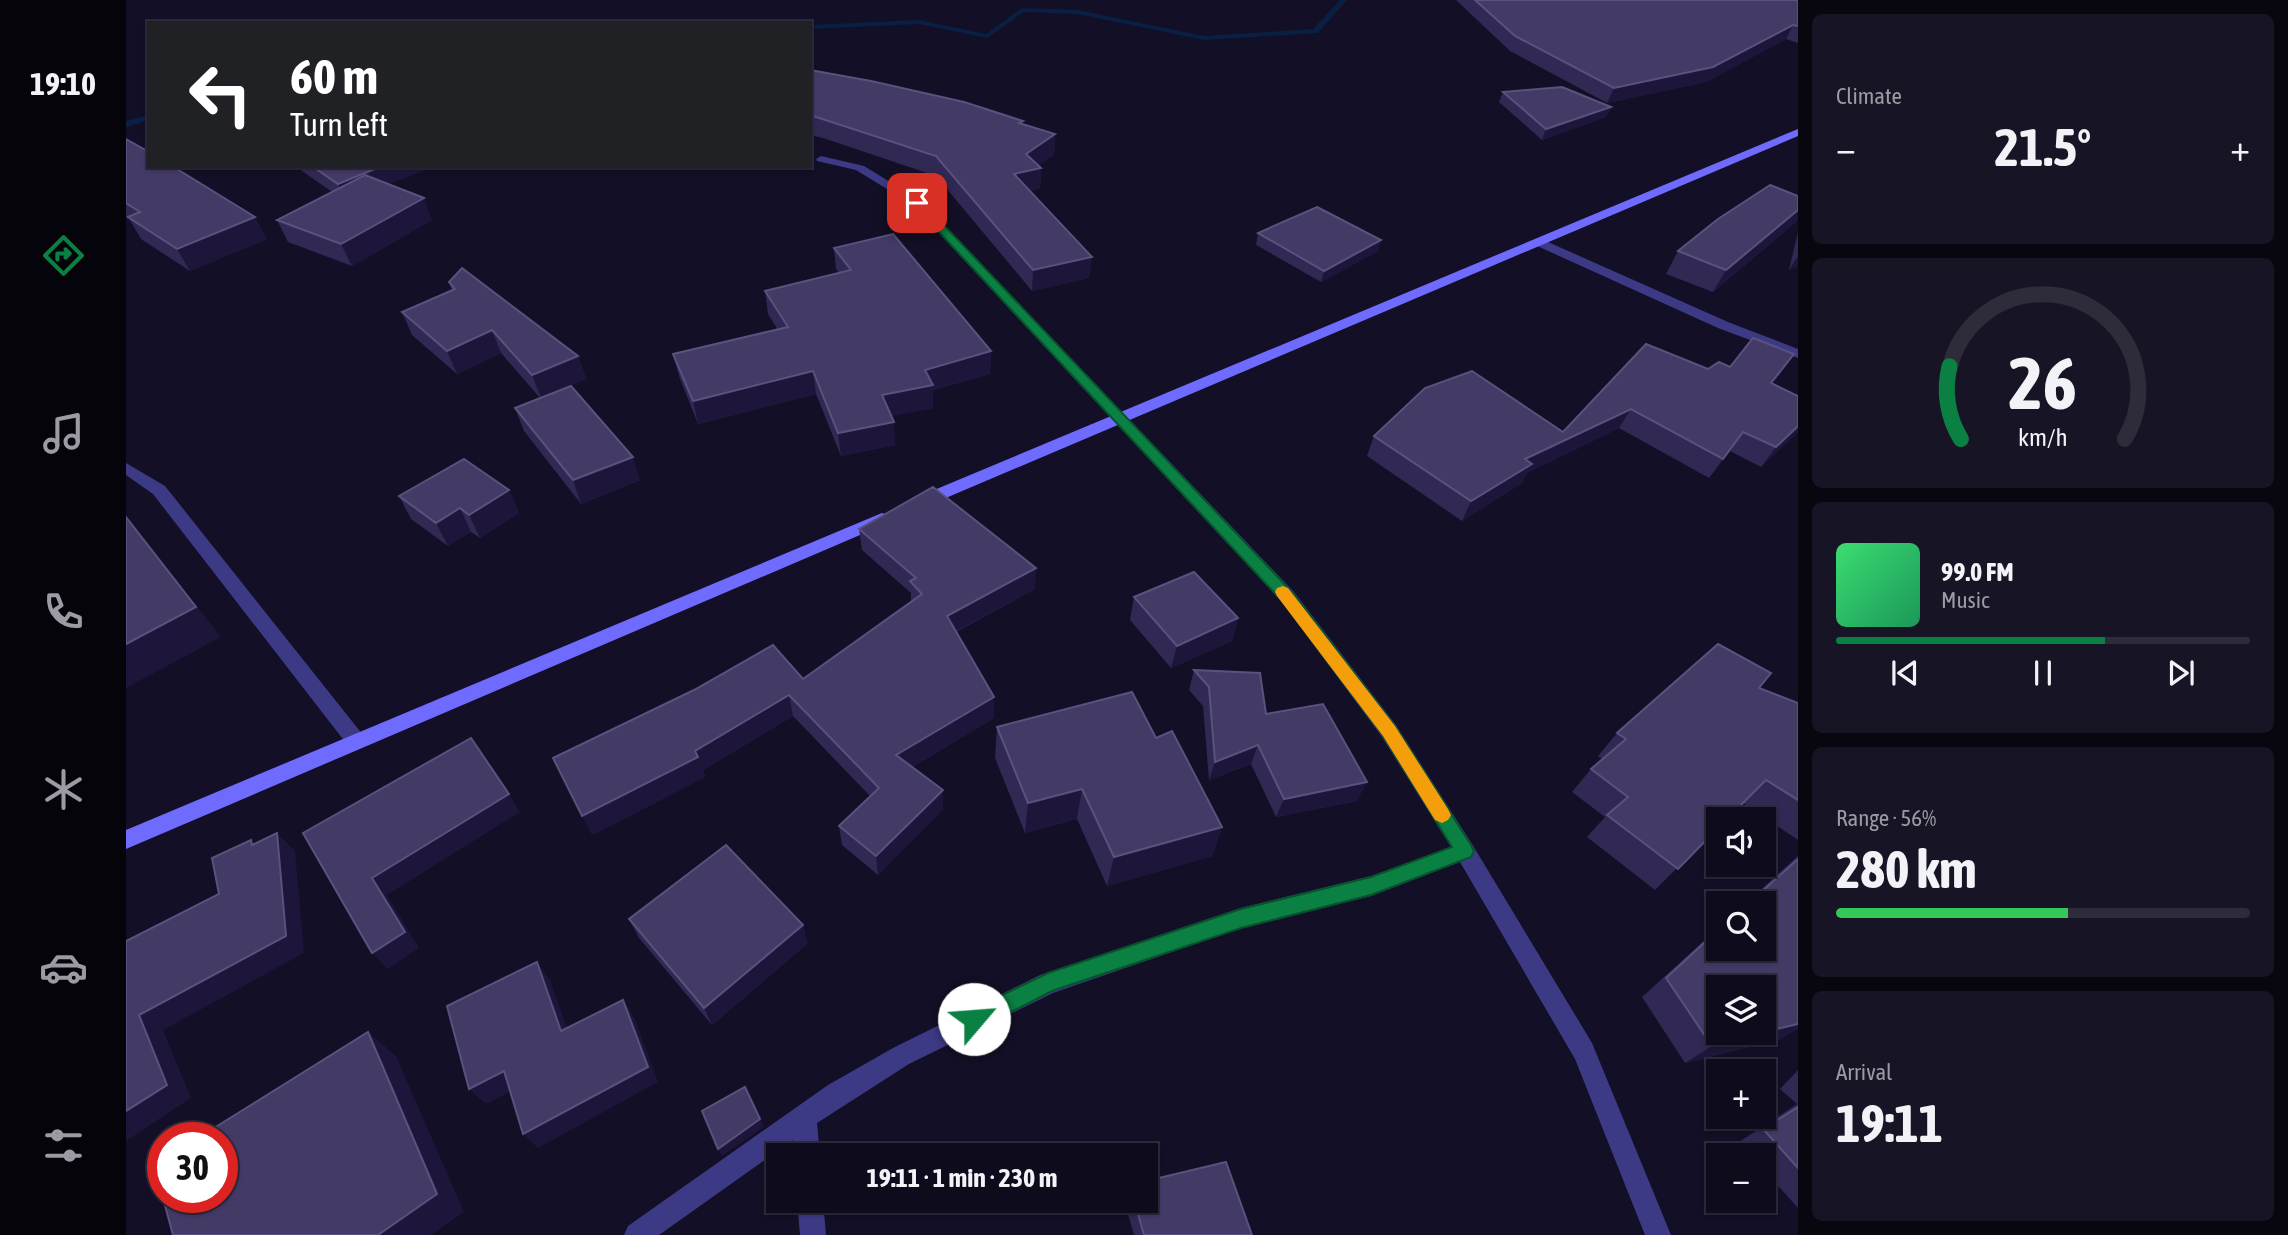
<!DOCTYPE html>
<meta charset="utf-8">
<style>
:root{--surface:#0e0b1c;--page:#171425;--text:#f1f3f6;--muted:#9b9ba3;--line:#2e2b3b;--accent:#0b8043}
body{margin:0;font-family:"Asap Condensed",sans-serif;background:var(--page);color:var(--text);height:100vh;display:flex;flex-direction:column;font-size:26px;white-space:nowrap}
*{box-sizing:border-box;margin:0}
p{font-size:23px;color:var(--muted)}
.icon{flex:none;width:38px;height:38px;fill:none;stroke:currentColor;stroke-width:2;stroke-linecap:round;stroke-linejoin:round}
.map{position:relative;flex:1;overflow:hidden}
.sheet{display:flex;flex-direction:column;gap:14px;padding:14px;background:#08060f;width:490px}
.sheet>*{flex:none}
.guide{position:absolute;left:21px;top:21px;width:665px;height:147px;border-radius:0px;box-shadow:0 2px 5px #0004,0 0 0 2px var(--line);background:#202124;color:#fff;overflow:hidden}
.fabs{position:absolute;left:1580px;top:807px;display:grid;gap:14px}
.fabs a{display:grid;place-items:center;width:70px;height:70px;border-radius:0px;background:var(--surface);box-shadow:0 2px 5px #0004,0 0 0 2px var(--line);font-size:35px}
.speed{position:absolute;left:21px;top:1122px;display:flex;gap:14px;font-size:35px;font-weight:700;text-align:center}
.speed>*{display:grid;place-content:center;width:91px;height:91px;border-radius:50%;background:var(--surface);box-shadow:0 2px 5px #0004,0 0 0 2px var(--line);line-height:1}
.speed .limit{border:10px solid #d22;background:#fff;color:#111}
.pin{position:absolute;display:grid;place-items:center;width:60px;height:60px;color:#fff;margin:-30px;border-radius:14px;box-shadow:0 4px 10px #0006}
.me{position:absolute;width:77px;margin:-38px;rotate:63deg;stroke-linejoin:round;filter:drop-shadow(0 0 5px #0008)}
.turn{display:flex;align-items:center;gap:24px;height:147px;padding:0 28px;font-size:32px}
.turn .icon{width:91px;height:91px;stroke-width:2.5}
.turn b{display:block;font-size:49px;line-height:60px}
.big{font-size:52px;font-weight:700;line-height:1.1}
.sheet .tile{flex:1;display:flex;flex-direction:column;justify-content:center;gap:10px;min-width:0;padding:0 24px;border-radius:10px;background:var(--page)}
.sheet .dial{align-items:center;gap:0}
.dial svg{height:182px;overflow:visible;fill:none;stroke:var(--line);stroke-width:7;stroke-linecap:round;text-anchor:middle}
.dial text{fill:var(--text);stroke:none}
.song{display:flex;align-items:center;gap:21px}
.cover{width:84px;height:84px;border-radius:10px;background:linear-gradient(135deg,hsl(140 70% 55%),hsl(150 70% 35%))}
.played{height:7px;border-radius:4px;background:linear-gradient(90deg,var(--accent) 65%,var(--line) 65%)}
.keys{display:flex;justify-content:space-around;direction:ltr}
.heat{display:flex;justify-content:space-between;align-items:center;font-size:38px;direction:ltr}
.charge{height:10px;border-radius:5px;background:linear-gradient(90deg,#34c759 56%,var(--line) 0)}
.trip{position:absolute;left:640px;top:1143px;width:392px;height:70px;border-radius:0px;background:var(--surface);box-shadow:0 2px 5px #0004,0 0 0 2px var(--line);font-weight:700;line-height:70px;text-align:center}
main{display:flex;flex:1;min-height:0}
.menu{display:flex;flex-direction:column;width:126px;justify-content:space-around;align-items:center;background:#06040b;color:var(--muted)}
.menu .icon{width:49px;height:49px}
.menu .on{color:var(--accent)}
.menu b{font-size:32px;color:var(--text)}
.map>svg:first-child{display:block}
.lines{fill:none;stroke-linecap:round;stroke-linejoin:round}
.stream{fill:#0a1f44;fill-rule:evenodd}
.street{fill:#3d3a85;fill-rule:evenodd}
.secondary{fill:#6f6bff;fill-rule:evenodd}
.wall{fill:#312854}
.shaded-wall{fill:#1d163a}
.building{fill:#433a66;stroke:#5a527e;stroke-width:2}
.route{fill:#0b8043;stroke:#07532c;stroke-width:2}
.slow{fill:#f59e0b}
</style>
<main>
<nav class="menu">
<b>19:10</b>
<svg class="icon on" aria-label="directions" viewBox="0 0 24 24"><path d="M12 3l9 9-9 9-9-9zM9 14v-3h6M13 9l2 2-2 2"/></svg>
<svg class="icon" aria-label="music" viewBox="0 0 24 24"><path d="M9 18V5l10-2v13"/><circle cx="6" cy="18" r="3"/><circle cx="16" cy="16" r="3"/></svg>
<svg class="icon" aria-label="phone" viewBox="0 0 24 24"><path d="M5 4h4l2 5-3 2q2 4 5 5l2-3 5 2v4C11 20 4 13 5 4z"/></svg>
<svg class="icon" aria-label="climate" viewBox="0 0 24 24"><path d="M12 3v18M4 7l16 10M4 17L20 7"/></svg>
<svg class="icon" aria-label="car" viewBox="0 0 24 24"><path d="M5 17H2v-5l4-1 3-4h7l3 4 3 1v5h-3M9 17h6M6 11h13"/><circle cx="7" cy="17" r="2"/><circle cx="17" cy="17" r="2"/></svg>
<svg class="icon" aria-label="filters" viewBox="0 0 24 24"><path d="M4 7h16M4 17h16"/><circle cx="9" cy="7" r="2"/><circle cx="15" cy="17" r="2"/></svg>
</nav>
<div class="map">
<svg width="1672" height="1235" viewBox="0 0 1672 1235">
<rect width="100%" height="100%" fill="#130f26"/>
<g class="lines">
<g class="stream">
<polygon points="1214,0 1221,0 1192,33 1078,40 952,14 898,12 861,38 793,24 684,29 684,25 793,20 860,34 896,8 952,10 1078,36 1187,29"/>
<polygon points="23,115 23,120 0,127 0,121"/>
</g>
<g class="street">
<polygon points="695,156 738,166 795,201 1168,592 1270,725 1346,844 1466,1043 1545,1235 1519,1235 1449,1059 1334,862 1245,896 1115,928 927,993 783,1064 691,1123 694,1155 668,1155 667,1140 533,1235 498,1235 502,1226 702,1085 767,1048 914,975 1115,908 1245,876 1325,847 1256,737 1156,602 787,205 730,170 691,161 690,159"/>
<polygon points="1413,238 1602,322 1672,349 1672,358 1592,328 1409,245 1407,242"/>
<polygon points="0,463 39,486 237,735 240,741 237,747 230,749 223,747 27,494 0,475"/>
<polygon points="671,1200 697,1200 700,1235 674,1235"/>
</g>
<g class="secondary">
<polygon points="1672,129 1672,136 801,506 795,507 787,502 789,498"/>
<polygon points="756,513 762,515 764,519 762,523 0,849 0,830"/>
</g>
</g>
<g class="wall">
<polygon points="1330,0 1672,0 1672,43 1660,39 1580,82 1481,103 1384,51"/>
<polygon points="684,70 897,121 896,124 929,134 928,155 912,165 915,168 914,188 903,191 963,278 906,291 810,176 697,138 684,135"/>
<polygon points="1377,92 1485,107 1480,117 1416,140 1373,102"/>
<polygon points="0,139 141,239 64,271 15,239 2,217 0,216"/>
<polygon points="169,166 308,166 262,184 306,220 226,266 162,242 151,220 206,192"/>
<polygon points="1672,196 1672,219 1670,222 1587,292 1540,274 1552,251"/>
<polygon points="1672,232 1672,266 1663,270"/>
<polygon points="1132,233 1255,240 1252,251 1195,282 1130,245"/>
<polygon points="708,248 865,351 864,374 807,390 807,408 765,416 769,445 715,456 690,394 572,424 553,376 547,354 652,330 642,314 639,291 713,273 710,269"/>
<polygon points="323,282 452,356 460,379 438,388 514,480 455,504 398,431 389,408 414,398 375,353 331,374 286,335 276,312 326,291"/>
<polygon points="1604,367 1655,373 1646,384 1672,396 1672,432 1635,467 1604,451 1583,478 1493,428 1401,473 1396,483 1336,521 1241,456 1248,436 1437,432 1582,369"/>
<polygon points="383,490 393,513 354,538 345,532 322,546 285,519 273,496"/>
<polygon points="733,529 909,589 830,632 868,718 786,767 817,790 817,809 752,875 716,845 713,826 744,796 667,716 577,770 579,777 466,835 677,679 785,602 785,593 736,550"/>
<polygon points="1008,597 1112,618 1106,641 1045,668 1004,620"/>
<polygon points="1068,670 1140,714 1231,801 1150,817 1125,764 1083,780 1077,706 1063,690"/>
<polygon points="1633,688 1672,703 1672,840 1617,803 1529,890 1461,837 1479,817 1446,792 1465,769 1476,759 1472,756 1491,733"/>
<polygon points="871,727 1030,738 1096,827 1086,856 981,886 951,819 899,833 869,758"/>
<polygon points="1672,856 1672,1028 1655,1039 1559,1063 1516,997 1592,928 1592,948 1638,903 1620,903"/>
<polygon points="503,919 677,925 681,944 586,1025 513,938"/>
<polygon points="1672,1070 1672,1208 1638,1170 1638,1155 1625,1155 1613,1142 1671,1104 1654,1089"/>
<polygon points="998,1200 1020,1200 1126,1235 1008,1235"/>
</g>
<g class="shaded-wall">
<polygon points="1667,25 1660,39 1580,82 1481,103 1488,88"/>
<polygon points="1485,107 1480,117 1416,140 1420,129"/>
<polygon points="929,134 928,155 906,170 915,168 914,188 887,195 888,174 900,154"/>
<polygon points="256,166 308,166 220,201 212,184"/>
<polygon points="298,198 306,220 226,266 215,244"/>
<polygon points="1672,210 1672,219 1670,222 1587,292 1600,270"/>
<polygon points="129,217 141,239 64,271 51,249"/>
<polygon points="1255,240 1252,251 1195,282 1198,271"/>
<polygon points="1672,256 1672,266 1663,270"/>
<polygon points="966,257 963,278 906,291 907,270"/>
<polygon points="366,330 375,353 331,374 321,351"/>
<polygon points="865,351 864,374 807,390 807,408 757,418 756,395 799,370"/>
<polygon points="1668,354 1655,373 1631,403 1645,383"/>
<polygon points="452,356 460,379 415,398 406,375"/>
<polygon points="687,371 690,394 572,424 567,401"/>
<polygon points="1505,409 1493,428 1401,473 1396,483 1336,521 1345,501 1399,459"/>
<polygon points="768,422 769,445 715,456 712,433"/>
<polygon points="1672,426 1672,432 1635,467 1650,447"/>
<polygon points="1617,432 1604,451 1583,478 1597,459"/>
<polygon points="507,457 514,480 455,504 447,480"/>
<polygon points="383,490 393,513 354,538 343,515"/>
<polygon points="334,508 345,532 322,546 310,523"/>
<polygon points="0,517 95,637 0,688"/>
<polygon points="910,568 909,589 821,636 821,616"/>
<polygon points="1112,618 1106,641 1045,668 1051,646"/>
<polygon points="663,695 667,716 577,770 579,777 466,835 456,816"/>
<polygon points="868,697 868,718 772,775 770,755"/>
<polygon points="1132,745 1125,764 1083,780 1089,762"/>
<polygon points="1241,782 1231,801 1150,817 1158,799"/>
<polygon points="956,789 951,819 899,833 902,803"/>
<polygon points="817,790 817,809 752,875 750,856"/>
<polygon points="383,794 394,812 261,895 293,948 262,969 246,953 246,878"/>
<polygon points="1096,827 1086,856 981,886 988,857"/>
<polygon points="151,833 169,851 178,953 37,1030 65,1098 0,1141 0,1111 13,1015"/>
<polygon points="677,925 681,944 586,1025 578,1008"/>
<polygon points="411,962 424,980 448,1048 435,1031"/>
<polygon points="497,1000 508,1017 532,1082 412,1148 397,1134"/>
<polygon points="1672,1024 1672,1028 1655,1039 1559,1063 1586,1046"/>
<polygon points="242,1032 270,1056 338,1212 305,1235 252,1235"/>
<polygon points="378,1071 393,1087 360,1104 343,1089"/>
<polygon points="619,1087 638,1127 596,1156 592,1149"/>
</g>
<g class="building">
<polygon points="1349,0 1672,0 1672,26 1667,25 1587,67 1488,88 1389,36"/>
<polygon points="684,70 745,81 838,102 897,121 893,123 929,134 900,154 915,168 888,174 966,257 907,270 810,156 684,115"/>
<polygon points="1436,87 1485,107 1420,129 1377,92"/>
<polygon points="0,139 23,152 23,166 46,166 129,217 51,249 2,217 14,212 0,203"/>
<polygon points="186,166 256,166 212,184"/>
<polygon points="239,175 298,198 215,244 151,220"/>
<polygon points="1644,185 1672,196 1672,210 1600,270 1552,251 1592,219"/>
<polygon points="1191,207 1255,240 1198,271 1132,233"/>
<polygon points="767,234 865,351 799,370 807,385 756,395 768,422 712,433 687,371 567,401 547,354 662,327 639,291 725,270 708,248"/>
<polygon points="336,268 452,356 406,375 366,330 321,351 276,312 329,289 323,282"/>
<polygon points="1627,338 1668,354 1645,383 1672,396 1672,426 1650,447 1617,432 1597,459 1505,409 1399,459 1406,464 1345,501 1248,436 1299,388 1346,371 1437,432 1520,344 1582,369 1593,362 1604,367"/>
<polygon points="445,386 507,457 447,480 389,408"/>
<polygon points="338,459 383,490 343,515 334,508 310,523 273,496"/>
<polygon points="807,487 910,568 821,616 868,697 770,755 817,790 750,856 713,826 753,788 663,695 569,751 572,757 456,816 427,758 568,690 647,645 677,679 796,594 784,581 790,578 733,529"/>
<polygon points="0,517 70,607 0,644"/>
<polygon points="1068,572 1112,618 1051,646 1008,597"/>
<polygon points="1592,644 1645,673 1633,688 1672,703 1672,800 1640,780 1601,819 1592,819 1592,828 1552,869 1481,815 1502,797 1465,769 1500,739 1491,733"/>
<polygon points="1068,670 1134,673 1140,714 1197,704 1241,782 1158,799 1132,745 1089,762 1083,687"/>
<polygon points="1006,692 1030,738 1046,731 1096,827 988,857 956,789 902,803 871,727"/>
<polygon points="345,738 383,794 246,878 279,932 246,953 177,833"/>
<polygon points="151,833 160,936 13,1015 41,1085 0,1111 0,941 93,894 86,858 125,840 126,845"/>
<polygon points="600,845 677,925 578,1008 503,919"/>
<polygon points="1672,859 1672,1024 1638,1032 1638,987 1592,987 1592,1032 1637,1032 1586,1046 1540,978 1592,930 1592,948 1638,948 1638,903 1623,903"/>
<polygon points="411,962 435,1031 497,1000 522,1067 397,1134 378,1071 343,1089 321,1006"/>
<polygon points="242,1032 311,1194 252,1235 47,1235 28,1165 37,1160 37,1197 96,1197 96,1138 72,1138"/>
<polygon points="619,1087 634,1119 592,1149 576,1111"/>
<polygon points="1672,1107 1672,1168 1637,1129"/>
<polygon points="1100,1162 1126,1235 1018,1235 1008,1200 1020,1200 1020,1181"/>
</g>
<polygon class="route" points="788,201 795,201 1167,593 1269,726 1345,845 1348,851 1345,857 1245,895 1115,928 926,991 856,1027 848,1030 841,1027 838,1019 841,1012 922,973 1115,909 1245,877 1326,847 1257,736 1156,601 788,205"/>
<polygon class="slow" points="1157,586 1162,588 1269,726 1322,809 1325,815 1322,820 1316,823 1309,820 1257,736 1151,596 1149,592 1151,588"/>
</svg>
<div class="fabs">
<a><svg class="icon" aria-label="sound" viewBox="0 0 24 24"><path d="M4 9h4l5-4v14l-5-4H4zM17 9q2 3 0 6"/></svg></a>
<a><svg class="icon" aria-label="search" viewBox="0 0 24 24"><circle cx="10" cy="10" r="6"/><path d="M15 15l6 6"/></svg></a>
<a><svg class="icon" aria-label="layers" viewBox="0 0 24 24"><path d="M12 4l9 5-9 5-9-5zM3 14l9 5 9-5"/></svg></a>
<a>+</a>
<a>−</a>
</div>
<div class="speed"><div class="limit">30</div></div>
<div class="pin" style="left:791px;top:203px;background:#d93025"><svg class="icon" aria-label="arrive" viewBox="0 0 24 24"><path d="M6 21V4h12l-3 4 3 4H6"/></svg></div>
<svg class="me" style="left:848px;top:1019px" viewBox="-20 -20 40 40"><circle r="19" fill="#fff"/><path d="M0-13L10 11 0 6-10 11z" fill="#0b8043"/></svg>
<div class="trip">19:11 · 1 min · 230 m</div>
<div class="guide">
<div class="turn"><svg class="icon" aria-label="left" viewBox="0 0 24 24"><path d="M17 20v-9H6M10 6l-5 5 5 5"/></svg><div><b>60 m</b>Turn left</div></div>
</div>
</div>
<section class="sheet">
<div class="tile"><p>Climate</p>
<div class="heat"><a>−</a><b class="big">21.5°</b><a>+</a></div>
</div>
<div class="tile dial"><svg viewBox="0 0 100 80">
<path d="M14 69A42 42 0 1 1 86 69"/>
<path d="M14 69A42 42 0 0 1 9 37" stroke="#0b8043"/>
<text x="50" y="56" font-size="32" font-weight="700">26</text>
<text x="50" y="72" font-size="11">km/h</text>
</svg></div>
<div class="tile">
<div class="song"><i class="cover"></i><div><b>99.0 FM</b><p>Music</p></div></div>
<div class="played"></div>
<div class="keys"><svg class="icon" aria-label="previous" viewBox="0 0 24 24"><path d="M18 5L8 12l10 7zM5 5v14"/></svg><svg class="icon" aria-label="pause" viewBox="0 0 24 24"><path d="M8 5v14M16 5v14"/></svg><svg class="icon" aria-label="next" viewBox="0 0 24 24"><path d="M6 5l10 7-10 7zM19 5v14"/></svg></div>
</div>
<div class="tile"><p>Range · 56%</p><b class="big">280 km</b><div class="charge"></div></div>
<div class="tile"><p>Arrival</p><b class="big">19:11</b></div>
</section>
</main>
